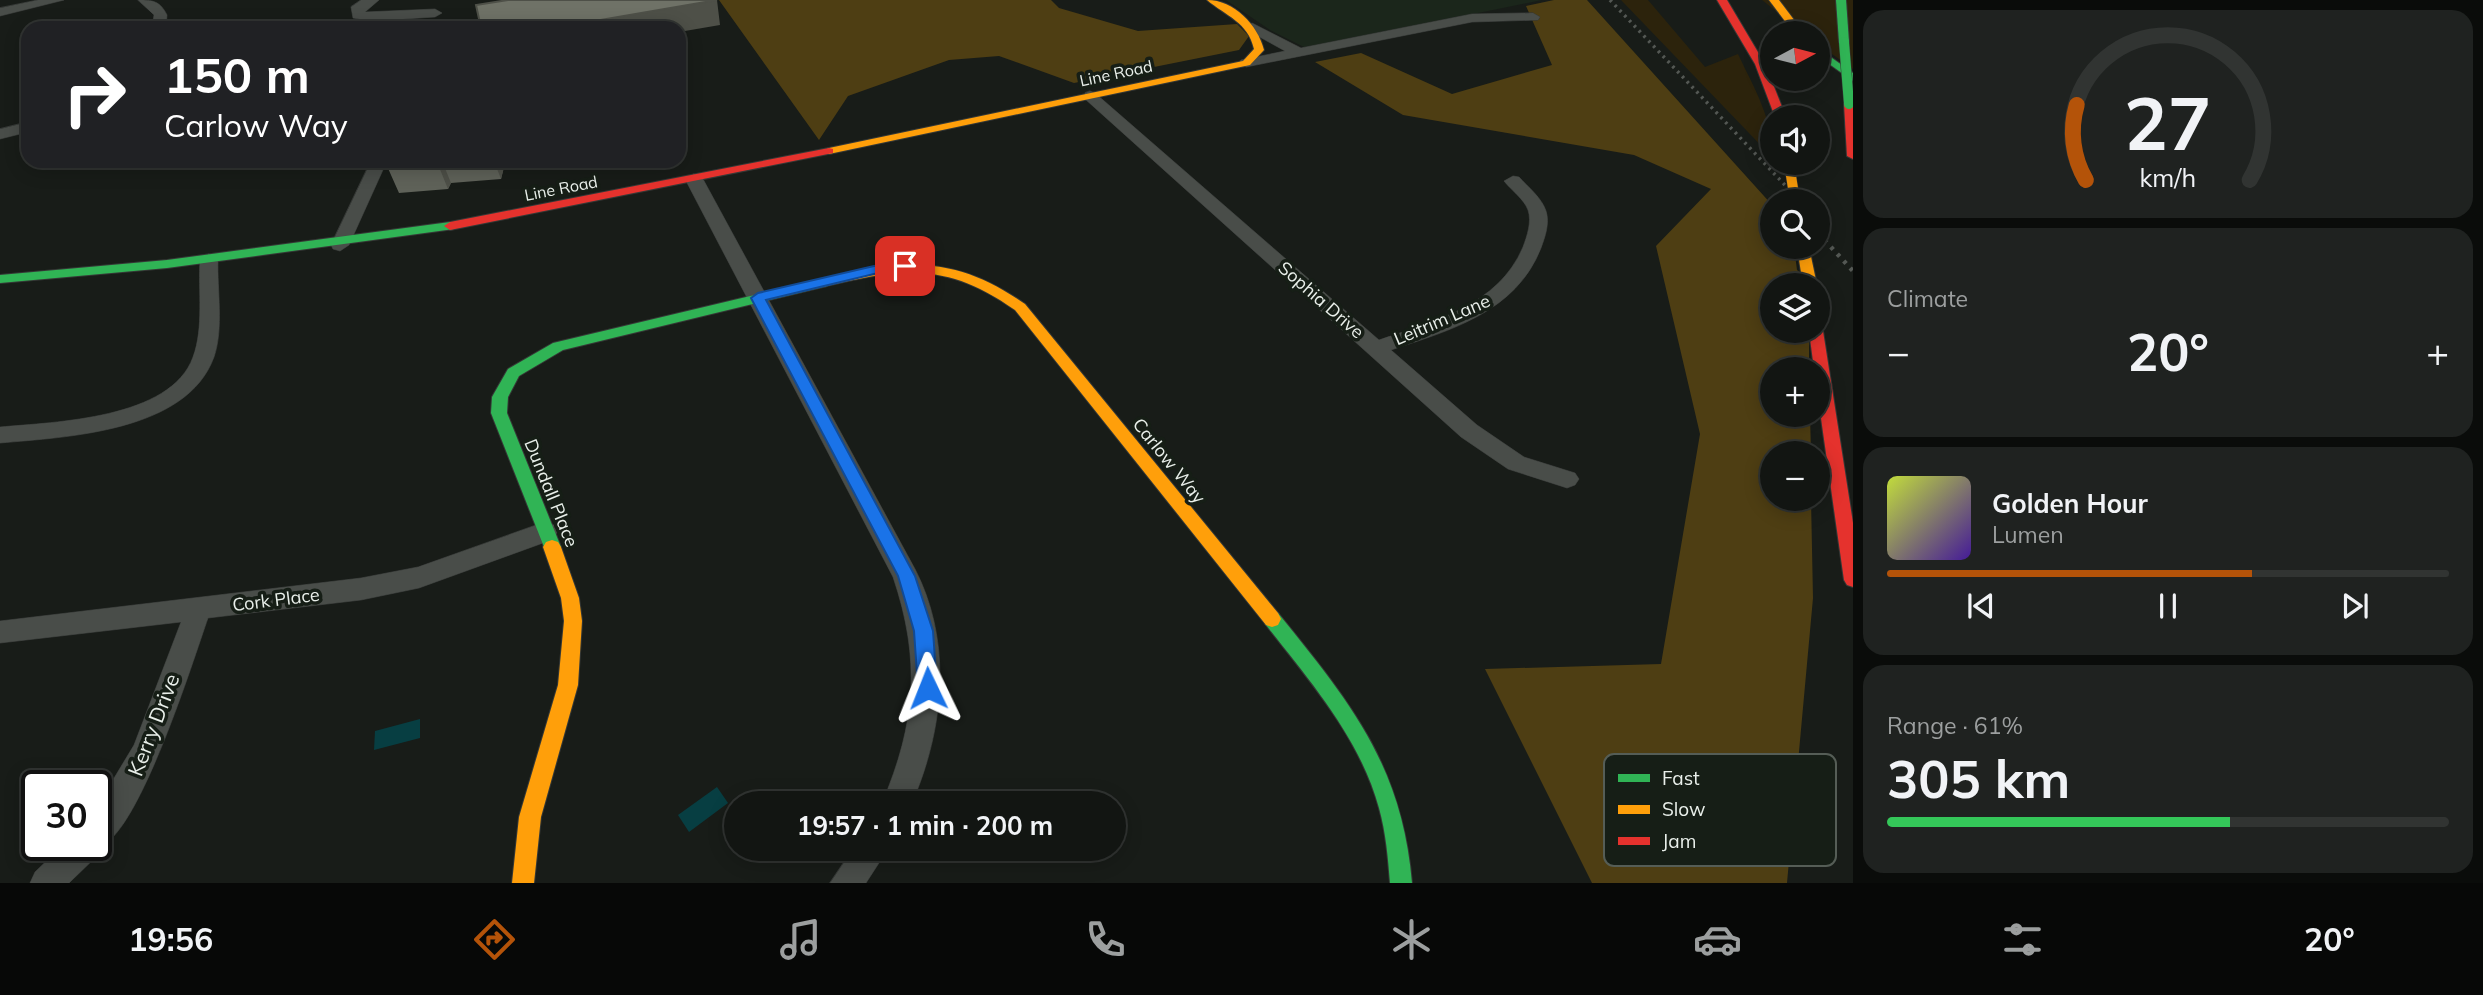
<!DOCTYPE html>
<meta charset="utf-8">
<style>
:root{--surface:#121512;--page:#1f2220;--text:#f1f3f6;--muted:#9c9f9f;--line:#313432;--accent:#b45309}
body{margin:0;font-family:Mulish,sans-serif;background:var(--page);color:var(--text);height:100vh;display:flex;flex-direction:column;font-size:26px;white-space:nowrap}
*{box-sizing:border-box;margin:0}
p{font-size:23px;color:var(--muted)}
.icon{flex:none;width:38px;height:38px;fill:none;stroke:currentColor;stroke-width:2;stroke-linecap:round;stroke-linejoin:round}
.map{position:relative;flex:1;overflow:hidden}
.drawer{display:flex;flex-direction:column;gap:10px;padding:10px;background:#0a0c0a;width:630px}
.drawer>*{flex:none}
.guide{position:absolute;left:21px;top:21px;width:665px;height:147px;border-radius:21px;box-shadow:0 4px 18px #0003,0 0 0 2px var(--line);background:#202124;color:#fff;overflow:hidden}
.needle{width:46px;rotate:83deg}
.buttons{position:absolute;left:1760px;top:21px;display:grid;gap:14px}
.buttons a{display:grid;place-items:center;width:70px;height:70px;border-radius:50%;background:var(--surface);box-shadow:0 4px 18px #0003,0 0 0 2px var(--line);font-size:35px}
.speed{position:absolute;left:21px;top:770px;display:flex;gap:14px;font-size:35px;font-weight:700;text-align:center}
.speed>*{display:grid;place-content:center;width:91px;height:91px;border-radius:50%;background:var(--surface);box-shadow:0 4px 18px #0003,0 0 0 2px var(--line);line-height:1}
.speed .limit{border:4px solid #111;border-radius:10px;background:#fff;color:#111}
.pin{position:absolute;display:grid;place-items:center;width:60px;height:60px;color:#fff;margin:-30px;border-radius:14px;box-shadow:0 4px 10px #0006}
.me{position:absolute;width:77px;margin:-38px;rotate:358deg;stroke-linejoin:round;filter:drop-shadow(0 0 5px #0008)}
.turn{display:flex;align-items:center;gap:24px;height:147px;padding:0 28px;font-size:32px}
.turn .icon{width:91px;height:91px;stroke-width:2.5}
.turn b{display:block;font-size:49px;line-height:60px}
.big{font-size:52px;font-weight:700;line-height:1.1}
.drawer .card{flex:1;display:flex;flex-direction:column;justify-content:center;gap:10px;min-width:0;padding:0 24px;border-radius:21px;background:var(--page)}
.drawer .dial{align-items:center;gap:0}
.dial svg{height:182px;overflow:visible;fill:none;stroke:var(--line);stroke-width:7;stroke-linecap:round;text-anchor:middle}
.dial text{fill:var(--text);stroke:none}
.song{display:flex;align-items:center;gap:21px}
.cover{width:84px;height:84px;border-radius:10px;background:linear-gradient(135deg,hsl(70 70% 55%),hsl(260 70% 35%))}
.played{height:7px;border-radius:4px;background:linear-gradient(90deg,var(--accent) 65%,var(--line) 65%)}
.keys{display:flex;justify-content:space-around;direction:ltr}
.heat{display:flex;justify-content:space-between;align-items:center;font-size:38px;direction:ltr}
.charge{height:10px;border-radius:5px;background:linear-gradient(90deg,#34c759 61%,var(--line) 0)}
.trip{position:absolute;left:724px;top:791px;width:402px;height:70px;border-radius:35px;background:var(--surface);box-shadow:0 4px 18px #0003,0 0 0 2px var(--line);font-weight:700;line-height:70px;text-align:center}
.dock{display:flex;height:112px;justify-content:space-around;align-items:center;background:#070807;color:var(--muted)}
.dock .icon{width:49px;height:49px}
.dock .selected{color:var(--accent)}
.dock b{font-size:32px;color:var(--text)}
main{display:flex;flex:1;min-height:0}
.map>svg:first-child{display:block}
.built{fill:#1b261b}
.green{fill:#2c230c}
.forest{fill:#4e3e13}
.water{fill:#073e42}
.lines{fill:none;stroke-linecap:round;stroke-linejoin:round}
.street-casing{stroke:#353836;stroke-width:1}
.fast-casing{stroke:#353836;stroke-width:2}
.slow-casing{stroke:#353836;stroke-width:2}
.jam-casing{stroke:#353836;stroke-width:2}
.street{fill:#494d49;fill-rule:evenodd}
.fast{fill:#30b455;fill-rule:evenodd}
.slow{fill:#ff9f0a;fill-rule:evenodd}
.jam{fill:#e5322d;fill-rule:evenodd}
.rail-far1{stroke:#545854;stroke-width:3.5;stroke-dasharray:2.5 4.5;stroke-linecap:butt}
.rail{stroke:#545854;stroke-width:4.5;stroke-dasharray:3.5 6;stroke-linecap:butt}
.fast-bridge-casing{stroke:#353836;stroke-width:11;stroke-linecap:butt}
.slow-bridge-casing{stroke:#353836;stroke-width:11;stroke-linecap:butt}
.fast-bridge{stroke:#30b455;stroke-width:10}
.slow-bridge{stroke:#ff9f0a;stroke-width:10}
.wall{fill:#5f6259}
.shaded-wall{fill:#4e5048}
.building{fill:#6f7267;stroke:#4e5048;stroke-width:2}
.route{fill:#1a73e8;stroke:#114b97;stroke-width:2}
.labels{text-anchor:middle;stroke-width:7;stroke-linejoin:round;paint-order:stroke}
.far-street-label{font-size:16px;fill:#e9efea;stroke:#161e16}
.street-label{font-size:18px;fill:#e9efea;stroke:#161e16}
.near-street-label{font-size:21px;fill:#e9efea;stroke:#161e16}
.key{fill:#161e16;stroke:#555d56;stroke-width:2}
.key-label{font-size:19px;fill:#e9efea}
</style>
<main>
<div class="map">
<svg width="1853" height="883" viewBox="0 0 1853 883">
<rect width="100%" height="100%" fill="#181c18"/>
<polygon class="built" points="1226,0 1542,0 1306,48 1270,30"/>
<g class="green">
<path d="M1621,0h27l57,67 33,-13c16,34 35,65 35,104z"/>
<polygon points="1762,0 1853,0 1853,69 1818,44 1818,33 1804,33"/>
</g>
<g class="forest">
<polygon points="719,0 1051,0 1059,8 1138,31 1237,24 1249,36 1239,50 1074,83 999,56 949,60 848,96 819,140"/>
<polygon points="1554,0 1587,0 1773,206 1773,247 1794,247 1797,270 1808,279 1808,285 1773,285 1773,331 1809,331 1809,369 1773,369 1773,415 1810,415 1811,453 1773,453 1773,499 1811,499 1813,598 1787,883 1592,883 1485,669 1661,664 1700,434 1656,246 1711,189 1634,155 1403,115 1315,62 1361,53 1452,94 1552,65 1526,6"/>
</g>
<g class="water">
<polygon points="420,719 420,738 374,750 375,731"/>
<polygon points="717,787 728,803 689,832 678,815"/>
</g>
<g class="lines">
<defs>
<g id="street">
<polygon points="38,0 64,0 0,16 0,8"/>
<path d="M138,0c15,0 22,1 29,15l-1,13h-14l2,-13z"/>
<polygon points="361,0 379,0 365,12 435,9 442,13 435,17 372,21 353,18 351,7"/>
<polygon points="1533,13 1540,17 1538,20 1472,22 1246,67 1239,63 1241,60 1285,51 1247,30 1245,27 1252,23 1301,48 1472,14"/>
<path d="M1090,91l5,2 284,247c55,-19 119,-34 144,-93 4,-11 9,-25 5,-37 -4,-11 -17,-20 -24,-29l9,-5 6,1c9,10 23,21 27,34 4,12 -1,26 -5,37 -25,64 -90,82 -150,102l86,75 47,32 51,16 4,6 -4,6 -8,3 -59,-19 -47,-32 -376,-338v-6z"/>
<polygon points="28,122 28,132 0,139 0,129"/>
<polygon points="371,161 387,161 349,245 340,251 333,249 331,245"/>
<path d="M694,174l9,5 212,390c38,74 29,160 -3,234h-30c34,-80 39,-143 11,-226l-208,-398z"/>
<path d="M209,254l9,6c-1,30 6,68 -4,97 -27,75 -147,80 -214,86v-16c55,-5 171,-8 193,-70 11,-29 5,-67 7,-97z"/>
<path d="M545,522l9,3 3,7 -3,7 -135,49 -58,12 -153,18c-15,43 -68,212 -107,228l-4,10 -28,27h-39l5,-11 28,-27h33v-37l38,-63 47,-123 -181,21v-22l361,-43 57,-11z"/>
<polygon points="853,849 888,849 866,883 830,883"/>
</g>
<g id="fast">
<polygon points="1836,0 1846,0 1849,42 1844,45 1839,42"/>
<polygon points="1818,48 1853,73 1853,81 1818,56"/>
<polygon points="450,222 456,226 454,229 167,268 0,283 0,275 167,260"/>
<polygon points="822,279 829,283 827,286 563,350 519,376 508,397 507,413 561,547 558,552 552,554 546,552 491,413 492,397 508,369 553,343"/>
<path d="M1272,611l6,2c72,89 124,152 134,270h-22c-2,-25 -4,-50 -11,-75 -19,-70 -70,-128 -113,-183l-3,-6 3,-6z"/>
</g>
<g id="slow">
<path d="M1207,0c27,0 51,25 57,50l-14,15 -421,89 -6,-3 6,-3 414,-87 11,-12c-6,-27 -28,-33 -47,-49z"/>
<polygon points="1769,0 1779,0 1804,33 1794,33"/>
<polygon points="1797,247 1809,247 1817,285 1803,285"/>
<path d="M900,264c51,0 83,11 125,40l253,309 3,6 -3,6 -6,2 -6,-2 -251,-315c-69,-49 -114,-42 -193,-23l-7,-4 2,-3z"/>
<polygon points="552,540 558,542 561,547 579,598 582,621 578,685 541,817 534,883 512,883 519,817 558,685 564,621 561,598 543,547 546,542"/>
</g>
<g id="jam">
<polygon points="1717,0 1727,0 1765,64 1786,117 1775,117 1755,64"/>
<polygon points="1849,101 1853,102 1853,159 1847,156 1844,104"/>
<polygon points="829,148 833,149 833,153 450,230 444,226 450,222"/>
<polygon points="1818,327 1823,331 1853,523 1853,587 1847,585 1844,580 1818,397 1818,369 1814,369 1809,331 1818,331"/>
</g>
</defs>
<use href="#street" class="street-casing"/>
<use href="#fast" class="fast-casing"/>
<use href="#slow" class="slow-casing"/>
<use href="#jam" class="jam-casing"/>
<use href="#street" class="street"/>
<use href="#fast" class="fast"/>
<use href="#slow" class="slow"/>
<use href="#jam" class="jam"/>
<polyline class="rail-far1" points="1610,0 1800,201"/>
<polyline class="rail" points="1818,233 1853,271"/>
<defs>
<polyline id="fast-bridge" points="1844,42 1849,104"/>
<polyline id="slow-bridge" points="1789,163 1795,201"/>
</defs>
<use href="#fast-bridge" class="fast-bridge-casing"/>
<use href="#slow-bridge" class="slow-bridge-casing"/>
<use href="#fast-bridge" class="fast-bridge"/>
<use href="#slow-bridge" class="slow-bridge"/>
</g>
<polygon class="wall" points="390,161 556,161 504,167 501,179 451,183 448,189 399,193 387,166"/>
<g class="shaded-wall">
<polygon points="717,0 720,25 679,32 679,28 554,28"/>
<polygon points="438,161 442,161 451,183 448,189 437,162"/>
<polygon points="494,161 556,161 504,167 501,179"/>
</g>
<g class="building">
<polygon points="508,0 717,0 554,28 481,28 476,5"/>
<polygon points="390,161 438,161 437,162 387,166"/>
</g>
<polygon class="route" points="905,262 911,266 909,269 874,274 766,300 915,576 933,631 937,688 935,695 928,697 921,695 918,688 914,631 898,576 751,298 758,293 874,266"/>
<g class="labels">
<g class="far-street-label">
<text transform="translate(1116 73) rotate(-12)" y="6">Line Road</text>
<text transform="translate(561 188) rotate(-11)" y="6">Line Road</text>
</g>
<g class="street-label">
<text transform="translate(1321 300) rotate(41)" y="6">Sophia Drive</text>
<text transform="translate(1442 320) rotate(-23)" y="6">Leitrim Lane</text>
<text transform="translate(1169 461) rotate(51)" y="6">Carlow Way</text>
<text transform="translate(551 493) rotate(68)" y="6">Dundall Place</text>
<text transform="translate(276 600) rotate(-7)" y="6">Cork Place</text>
</g>
<g class="near-street-label">
<text transform="translate(154 725) rotate(-69)" y="7">Kerry Drive</text>
</g>
</g>
<rect x="1604" y="754" width="232" height="112" rx="10" class="key"/>
<rect x="1618" y="774" width="32" height="8" fill="#30b455"/>
<rect x="1618" y="805" width="32" height="9" fill="#ff9f0a"/>
<rect x="1618" y="837" width="32" height="8" fill="#e5322d"/>
<g class="key-label">
<text x="1662" y="785">Fast</text>
<text x="1662" y="816">Slow</text>
<text x="1662" y="848">Jam</text>
</g>
</svg>
<div class="buttons">
<a><svg class="needle" viewBox="-14 -14 28 28"><path d="M0-13l5 13h-10z" fill="#e53935"/><path d="M0 13l5-13h-10z" fill="#9c9f9f"/></svg></a>
<a><svg class="icon" aria-label="sound" viewBox="0 0 24 24"><path d="M4 9h4l5-4v14l-5-4H4zM17 9q2 3 0 6"/></svg></a>
<a><svg class="icon" aria-label="search" viewBox="0 0 24 24"><circle cx="10" cy="10" r="6"/><path d="M15 15l6 6"/></svg></a>
<a><svg class="icon" aria-label="layers" viewBox="0 0 24 24"><path d="M12 4l9 5-9 5-9-5zM3 14l9 5 9-5"/></svg></a>
<a>+</a>
<a>−</a>
</div>
<div class="speed"><div class="limit">30</div></div>
<div class="pin" style="left:905px;top:266px;background:#d93025"><svg class="icon" aria-label="arrive" viewBox="0 0 24 24"><path d="M6 21V4h12l-3 4 3 4H6"/></svg></div>
<svg class="me" style="left:928px;top:688px" viewBox="-20 -20 40 40"><path d="M0-17L14 15 0 8-14 15z" fill="#1a73e8" stroke="#fff" stroke-width="4"/></svg>
<div class="trip">19:57 · 1 min · 200 m</div>
<div class="guide">
<div class="turn"><svg class="icon" aria-label="right" viewBox="0 0 24 24"><path d="M7 20v-9h11M14 6l5 5-5 5"/></svg><div><b>150 m</b>Carlow Way</div></div>
</div>
</div>
<section class="drawer">
<div class="card dial"><svg viewBox="0 0 100 80">
<path d="M14 69A42 42 0 1 1 86 69"/>
<path d="M14 69A42 42 0 0 1 10 36" stroke="#b45309"/>
<text x="50" y="56" font-size="32" font-weight="700">27</text>
<text x="50" y="72" font-size="11">km/h</text>
</svg></div>
<div class="card"><p>Climate</p>
<div class="heat"><a>−</a><b class="big">20°</b><a>+</a></div>
</div>
<div class="card">
<div class="song"><i class="cover"></i><div><b>Golden Hour</b><p>Lumen</p></div></div>
<div class="played"></div>
<div class="keys"><svg class="icon" aria-label="previous" viewBox="0 0 24 24"><path d="M18 5L8 12l10 7zM5 5v14"/></svg><svg class="icon" aria-label="pause" viewBox="0 0 24 24"><path d="M8 5v14M16 5v14"/></svg><svg class="icon" aria-label="next" viewBox="0 0 24 24"><path d="M6 5l10 7-10 7zM19 5v14"/></svg></div>
</div>
<div class="card"><p>Range · 61%</p><b class="big">305 km</b><div class="charge"></div></div>
</section>
</main>
<nav class="dock">
<b>19:56</b>
<svg class="icon selected" aria-label="directions" viewBox="0 0 24 24"><path d="M12 3l9 9-9 9-9-9zM9 14v-3h6M13 9l2 2-2 2"/></svg>
<svg class="icon" aria-label="music" viewBox="0 0 24 24"><path d="M9 18V5l10-2v13"/><circle cx="6" cy="18" r="3"/><circle cx="16" cy="16" r="3"/></svg>
<svg class="icon" aria-label="phone" viewBox="0 0 24 24"><path d="M5 4h4l2 5-3 2q2 4 5 5l2-3 5 2v4C11 20 4 13 5 4z"/></svg>
<svg class="icon" aria-label="climate" viewBox="0 0 24 24"><path d="M12 3v18M4 7l16 10M4 17L20 7"/></svg>
<svg class="icon" aria-label="car" viewBox="0 0 24 24"><path d="M5 17H2v-5l4-1 3-4h7l3 4 3 1v5h-3M9 17h6M6 11h13"/><circle cx="7" cy="17" r="2"/><circle cx="17" cy="17" r="2"/></svg>
<svg class="icon" aria-label="filters" viewBox="0 0 24 24"><path d="M4 7h16M4 17h16"/><circle cx="9" cy="7" r="2"/><circle cx="15" cy="17" r="2"/></svg>
<b>20°</b>
</nav>
